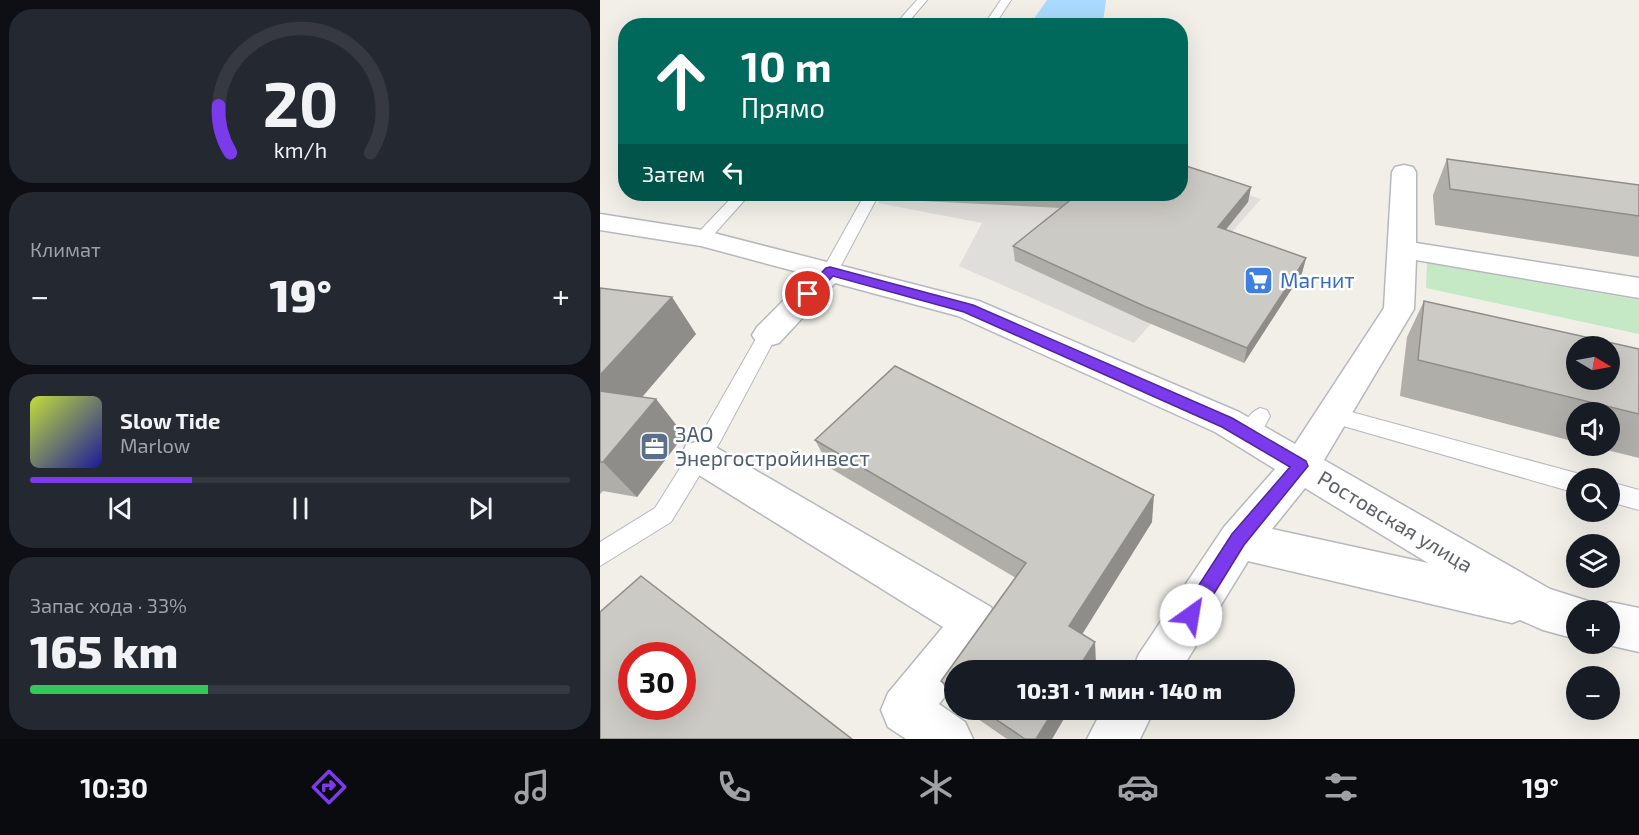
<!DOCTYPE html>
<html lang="ru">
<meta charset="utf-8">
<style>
:root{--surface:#171b24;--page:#242831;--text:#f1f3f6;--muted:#9ea1a6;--line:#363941;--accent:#7c3aed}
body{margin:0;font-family:"Exo 2",sans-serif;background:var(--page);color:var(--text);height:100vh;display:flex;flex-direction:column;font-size:22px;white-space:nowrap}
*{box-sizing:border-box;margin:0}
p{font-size:20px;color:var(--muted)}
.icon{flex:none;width:33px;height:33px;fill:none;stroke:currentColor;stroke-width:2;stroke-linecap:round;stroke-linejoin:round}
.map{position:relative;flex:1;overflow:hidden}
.side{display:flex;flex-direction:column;gap:9px;padding:9px;background:#0d0f14;width:600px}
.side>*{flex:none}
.banner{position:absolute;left:18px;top:18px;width:570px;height:183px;border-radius:24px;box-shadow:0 6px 24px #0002;background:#00695c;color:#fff;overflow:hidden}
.needle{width:39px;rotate:100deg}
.tools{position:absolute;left:966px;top:336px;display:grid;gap:12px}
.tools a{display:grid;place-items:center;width:54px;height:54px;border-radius:50%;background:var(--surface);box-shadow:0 6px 24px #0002;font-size:30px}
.speed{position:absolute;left:18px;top:642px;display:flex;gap:12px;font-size:30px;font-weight:700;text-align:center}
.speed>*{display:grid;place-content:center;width:78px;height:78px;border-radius:50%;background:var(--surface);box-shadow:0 6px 24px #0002;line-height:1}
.speed .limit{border:9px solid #d22;background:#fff;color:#111}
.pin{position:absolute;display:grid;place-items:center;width:51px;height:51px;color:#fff;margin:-26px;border:3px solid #fff;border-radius:50%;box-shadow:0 2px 6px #0007}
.me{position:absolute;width:66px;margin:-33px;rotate:32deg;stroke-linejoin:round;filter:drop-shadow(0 0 4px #0008)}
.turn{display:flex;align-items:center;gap:21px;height:126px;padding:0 24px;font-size:27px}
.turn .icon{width:78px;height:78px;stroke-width:2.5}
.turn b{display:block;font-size:42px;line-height:51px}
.then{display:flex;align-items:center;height:57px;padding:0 24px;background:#0003;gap:12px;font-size:22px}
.big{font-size:45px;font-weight:800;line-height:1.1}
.side .card{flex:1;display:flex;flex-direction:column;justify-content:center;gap:9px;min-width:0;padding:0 21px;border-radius:24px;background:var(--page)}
.side .dial{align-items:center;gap:0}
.dial svg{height:156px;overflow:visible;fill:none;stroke:var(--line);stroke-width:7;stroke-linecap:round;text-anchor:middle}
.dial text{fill:var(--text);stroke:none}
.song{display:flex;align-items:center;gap:18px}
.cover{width:72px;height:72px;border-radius:9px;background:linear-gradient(135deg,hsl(70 70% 55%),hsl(240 70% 35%))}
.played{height:6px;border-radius:3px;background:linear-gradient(90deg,var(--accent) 30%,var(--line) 30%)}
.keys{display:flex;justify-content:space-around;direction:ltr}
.heat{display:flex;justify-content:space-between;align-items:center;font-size:33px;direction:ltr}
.charge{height:9px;border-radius:4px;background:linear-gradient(90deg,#34c759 33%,var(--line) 0)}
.trip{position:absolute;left:344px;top:660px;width:351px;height:60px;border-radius:30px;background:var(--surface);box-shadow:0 6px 24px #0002;font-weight:800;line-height:60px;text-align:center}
.dock{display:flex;height:96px;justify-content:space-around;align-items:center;background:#090b0e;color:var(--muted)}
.dock .icon{width:42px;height:42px}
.dock .selected{color:var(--accent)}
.dock b{font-size:27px;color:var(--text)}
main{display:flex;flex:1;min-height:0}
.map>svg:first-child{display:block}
.industrial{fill:#e0deda}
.green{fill:#c5e8c5}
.water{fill:#aadaff}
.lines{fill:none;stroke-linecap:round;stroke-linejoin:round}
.service-casing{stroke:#b5b8bc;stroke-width:2}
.minor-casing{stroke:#b5b8bc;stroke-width:3}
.service{fill:#fff;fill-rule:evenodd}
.minor{fill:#fff;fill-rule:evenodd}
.wall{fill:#afaea9}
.shaded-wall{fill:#8f8d8a}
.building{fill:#cccac5;stroke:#8f8d8a;stroke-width:1.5;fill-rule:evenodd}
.route{fill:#7c3aed;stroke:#51269a;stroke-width:1.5}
.labels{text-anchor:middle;stroke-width:5;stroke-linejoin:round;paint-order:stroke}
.shop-label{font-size:21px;fill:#366cbe;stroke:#fff;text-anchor:start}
.service-label{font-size:21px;fill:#4e5e75;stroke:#fff;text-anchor:start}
.street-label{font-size:21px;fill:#5f6368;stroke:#fff}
</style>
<main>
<section class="side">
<div class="card dial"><svg viewBox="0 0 100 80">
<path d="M14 69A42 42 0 1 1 86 69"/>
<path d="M14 69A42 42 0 0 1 8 45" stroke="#7c3aed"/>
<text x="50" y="56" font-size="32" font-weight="700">20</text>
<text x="50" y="72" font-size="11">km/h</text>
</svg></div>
<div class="card"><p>Климат</p>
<div class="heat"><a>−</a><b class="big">19°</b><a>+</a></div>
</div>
<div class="card">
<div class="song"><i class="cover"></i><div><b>Slow Tide</b><p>Marlow</p></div></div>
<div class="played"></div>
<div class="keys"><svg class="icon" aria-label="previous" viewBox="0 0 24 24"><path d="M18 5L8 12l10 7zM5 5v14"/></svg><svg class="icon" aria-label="pause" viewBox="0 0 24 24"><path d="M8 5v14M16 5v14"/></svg><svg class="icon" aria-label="next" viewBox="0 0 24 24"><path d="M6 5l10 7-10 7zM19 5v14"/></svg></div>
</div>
<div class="card"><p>Запас хода · 33%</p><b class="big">165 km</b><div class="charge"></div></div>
</section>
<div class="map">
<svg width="1039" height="739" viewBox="0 0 1039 739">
<rect width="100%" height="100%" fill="#f1efe8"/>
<polygon class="industrial" points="581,172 661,199 534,343 359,266 382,223 278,203 284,194 580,194"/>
<polygon class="green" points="827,263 1039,300 1039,334 826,288"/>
<polygon class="water" points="447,0 506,0 503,22 433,20"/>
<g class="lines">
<defs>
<g id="service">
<polygon points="317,0 327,0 305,26 294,26"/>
<polygon points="401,0 411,0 394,26 383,26"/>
<polygon points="135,194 150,194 108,241 96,241 94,238 96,235"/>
<polygon points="265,194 279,194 236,275 224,275 222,271"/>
<polygon points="168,328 175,330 177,335 120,442 71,522 0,566 0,542 55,508 104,430 161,330"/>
<polygon points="733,407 976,473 985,478 976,478 976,493 726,421 723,415 726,409"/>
<path d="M660,408l7,2 3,6c-7,13 -13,31 -29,25l-4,-6c6,-10 12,-23 23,-27z"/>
<polygon points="1010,482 1039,490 1039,510 1010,502"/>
</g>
<g id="minor">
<path d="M804,165l9,2 3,5v71l223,35v20l-223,-38 -2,49 -90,151 226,129 41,13 3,7 16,-7 29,6v44l-35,-8h6v-34h-34v29l-33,-9 -23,-10 -8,3 -264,-62 -67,109h-49l7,-16 85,-127 51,-58 -60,-37 -257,-116 -123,-33 -56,60 -11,3 -11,-3 -5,-8 5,-8 52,-52 -108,-29 -101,-16v-16l102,16 277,71 260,111 56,32 89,-136 8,-136 3,-5zM705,488l123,75 -156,-34z"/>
<polygon points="99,441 112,445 391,607 397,622 391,637 365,670 354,670 354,685 339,704 365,722 373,739 306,739 288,727 281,710 288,693 343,627 86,467 81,456 86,445"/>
<polygon points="502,710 554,710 540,739 487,739"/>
</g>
</defs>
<use href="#service" class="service-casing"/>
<use href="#minor" class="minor-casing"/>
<use href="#service" class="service"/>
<use href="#minor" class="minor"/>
</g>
<g class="wall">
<polygon points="847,159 1039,185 1039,257 835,225 833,195"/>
<polygon points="651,187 648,202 625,230 706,258 702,273 644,363 544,321 415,261 413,246 461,208 301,200 299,194 580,194"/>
<polygon points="0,288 96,334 42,397 56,399 84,435 37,497 3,491 0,494"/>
<polygon points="824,301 1039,349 1039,458 991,446 1010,446 1010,412 976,412 976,442 800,396 807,337"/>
<polygon points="215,440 552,522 482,634 496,663 354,670 354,702 353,701 341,681 416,578 230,468"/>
<polygon points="365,710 469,710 452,739 407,739"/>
</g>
<g class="shaded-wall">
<polygon points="651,187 648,202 616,242 618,227"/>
<polygon points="706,258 702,273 644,363 647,348"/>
<polygon points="72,297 96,334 19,424 0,403 0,375"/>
<polygon points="56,399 84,435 37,497 3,462"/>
<polygon points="554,495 552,522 473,649 469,626"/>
<polygon points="495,642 496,663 492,670 477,670"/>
<polygon points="454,710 469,710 452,739 436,739"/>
</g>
<g class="building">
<polygon points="847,159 1039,185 1039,216 850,189"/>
<polygon points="580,164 651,187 618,227 706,258 647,348 544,306 413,246 478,194 459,194 580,194"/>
<polygon points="0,288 72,297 0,375"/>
<path d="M824,301l215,48v65l-221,-54zM976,346h34v34h-34z"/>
<polygon points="295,366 554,495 469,626 495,642 477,670 354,670 354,690 341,681 426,563 215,440"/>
<polygon points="0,391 56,399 3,462 0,462"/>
<path d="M41,576l211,163h-252v-127zM32,656h50v50h-50z"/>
<polygon points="382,710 454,710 436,739 425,739"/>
</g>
<polygon class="route" points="230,267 373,305 632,418 706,461 708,466 644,545 597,621 591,623 584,621 582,615 584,608 632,534 690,467 622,427 364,312 233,276 213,297 204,297 204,291 226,268"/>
<defs>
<symbol id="supermarket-square" viewBox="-11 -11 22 22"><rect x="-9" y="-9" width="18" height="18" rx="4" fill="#3f7fe0" stroke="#fff"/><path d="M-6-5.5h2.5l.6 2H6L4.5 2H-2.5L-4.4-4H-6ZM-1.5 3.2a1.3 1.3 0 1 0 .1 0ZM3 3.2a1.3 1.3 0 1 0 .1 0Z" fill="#fff"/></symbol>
<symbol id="office-square" viewBox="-11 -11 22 22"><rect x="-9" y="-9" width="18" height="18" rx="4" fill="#5c6f8a" stroke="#fff"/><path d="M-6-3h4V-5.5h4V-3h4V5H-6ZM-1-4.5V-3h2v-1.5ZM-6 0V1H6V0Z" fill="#fff"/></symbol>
</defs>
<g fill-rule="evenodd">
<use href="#supermarket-square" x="642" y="264" width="33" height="33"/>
<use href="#office-square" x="38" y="430" width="33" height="33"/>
</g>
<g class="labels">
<g class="shop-label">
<text x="680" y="288">Магнит</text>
</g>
<g class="service-label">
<text x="75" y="442">ЗАО<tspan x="75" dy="24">Энергостройинвест</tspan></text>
</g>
<g class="street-label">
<text transform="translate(795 522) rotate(31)" y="7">Ростовская улица</text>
</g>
</g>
</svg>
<div class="tools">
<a><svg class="needle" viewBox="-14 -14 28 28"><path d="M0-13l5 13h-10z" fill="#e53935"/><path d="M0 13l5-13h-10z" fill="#9ea1a6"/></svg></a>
<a><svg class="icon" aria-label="sound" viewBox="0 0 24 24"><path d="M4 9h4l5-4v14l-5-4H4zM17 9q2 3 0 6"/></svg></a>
<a><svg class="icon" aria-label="search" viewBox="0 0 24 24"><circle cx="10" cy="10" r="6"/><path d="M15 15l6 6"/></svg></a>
<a><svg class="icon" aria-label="layers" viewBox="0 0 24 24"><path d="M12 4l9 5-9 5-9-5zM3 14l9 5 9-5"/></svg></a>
<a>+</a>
<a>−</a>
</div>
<div class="speed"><div class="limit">30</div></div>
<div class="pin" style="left:208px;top:294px;background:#d93025"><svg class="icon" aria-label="arrive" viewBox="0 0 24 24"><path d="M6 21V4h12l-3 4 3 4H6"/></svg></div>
<svg class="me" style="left:591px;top:615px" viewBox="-20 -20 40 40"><circle r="19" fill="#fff"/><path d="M0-13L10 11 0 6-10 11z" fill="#7c3aed"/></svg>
<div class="trip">10:31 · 1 мин · 140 m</div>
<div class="banner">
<div class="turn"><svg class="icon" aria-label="ahead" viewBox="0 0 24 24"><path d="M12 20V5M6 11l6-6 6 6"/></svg><div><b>10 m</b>Прямо</div></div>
<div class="then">Затем<svg class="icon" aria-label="left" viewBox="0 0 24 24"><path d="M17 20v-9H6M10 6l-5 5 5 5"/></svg></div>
</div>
</div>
</main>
<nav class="dock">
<b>10:30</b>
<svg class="icon selected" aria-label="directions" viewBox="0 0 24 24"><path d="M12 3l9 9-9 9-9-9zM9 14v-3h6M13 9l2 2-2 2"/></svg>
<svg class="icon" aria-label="music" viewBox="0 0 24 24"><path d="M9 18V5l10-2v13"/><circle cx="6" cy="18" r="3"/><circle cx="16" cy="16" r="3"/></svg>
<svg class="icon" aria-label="phone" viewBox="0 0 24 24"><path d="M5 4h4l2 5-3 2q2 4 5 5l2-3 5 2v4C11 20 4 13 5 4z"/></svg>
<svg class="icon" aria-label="climate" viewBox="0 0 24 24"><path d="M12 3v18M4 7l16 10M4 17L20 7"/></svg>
<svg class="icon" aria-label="car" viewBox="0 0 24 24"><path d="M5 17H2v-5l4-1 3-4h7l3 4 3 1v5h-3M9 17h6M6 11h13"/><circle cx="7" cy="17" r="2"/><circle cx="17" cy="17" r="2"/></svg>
<svg class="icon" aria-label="filters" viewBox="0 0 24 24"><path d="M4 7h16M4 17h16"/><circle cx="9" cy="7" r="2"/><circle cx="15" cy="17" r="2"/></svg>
<b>19°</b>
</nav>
